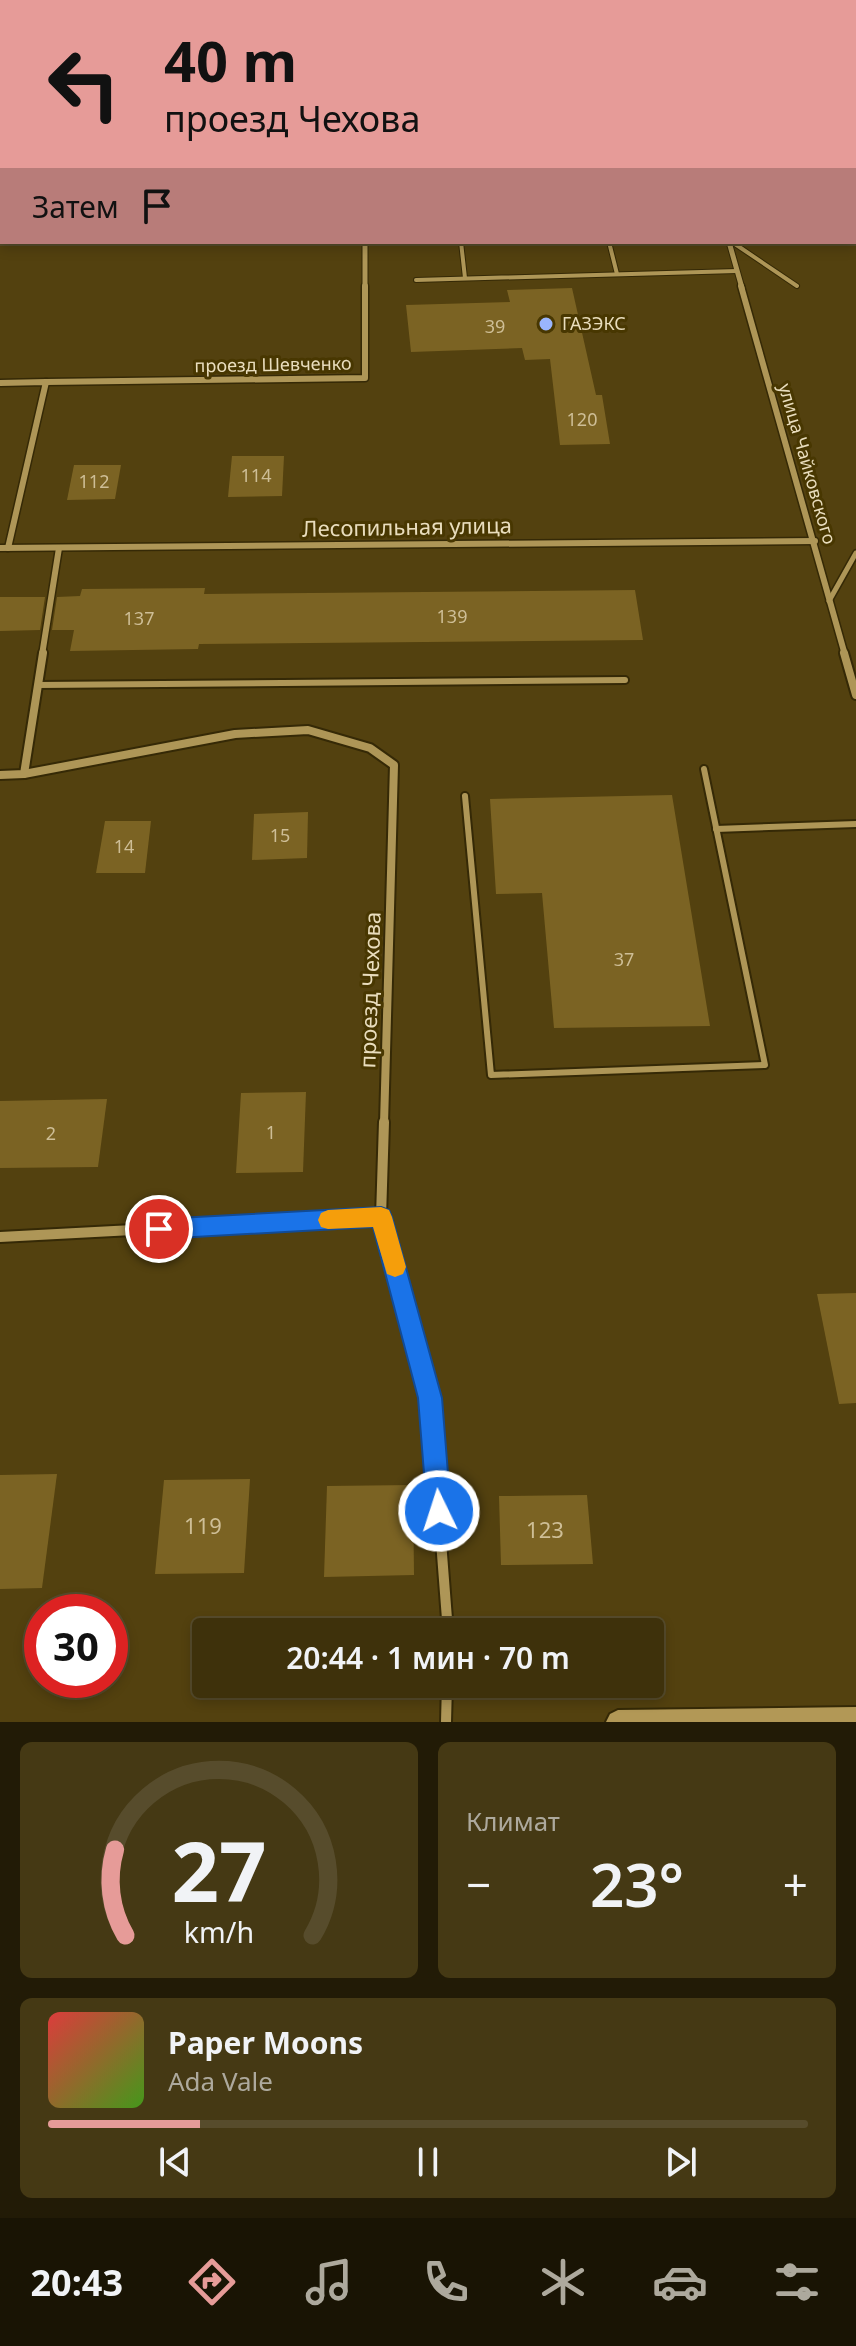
<!DOCTYPE html>
<html lang="ru">
<meta charset="utf-8">
<style>
:root{--surface:#3e310b;--page:#453914;--text:#f1f3f6;--muted:#ada99d;--line:#574c2c;--accent:#e69b98}
body{margin:0;font-family:"Noto Sans",sans-serif;background:var(--page);color:var(--text);height:100vh;display:flex;flex-direction:column;font-size:30px;white-space:nowrap}
*{box-sizing:border-box;margin:0}
p{font-size:26px;color:var(--muted)}
.icon{flex:none;width:44px;height:44px;fill:none;stroke:currentColor;stroke-width:2;stroke-linecap:round;stroke-linejoin:round}
.map{position:relative;height:1722px;overflow:hidden}
.details{display:flex;flex-direction:column;gap:20px;padding:20px;background:#221b06;flex:1}
.details>*{flex:none}
.top-card{position:absolute;left:0px;top:0px;width:856px;height:244px;box-shadow:0 4px 12px #0003,0 0 0 2px var(--line);background:#e69b98;color:#111;overflow:hidden}
.speed{position:absolute;left:24px;top:1594px;display:flex;gap:16px;font-size:40px;font-weight:700;text-align:center}
.speed>*{display:grid;place-content:center;width:104px;height:104px;border-radius:50%;background:var(--surface);box-shadow:0 4px 12px #0003,0 0 0 2px var(--line);line-height:1}
.speed .limit{border:12px solid #d22;background:#fff;color:#111}
.pin{position:absolute;display:grid;place-items:center;width:68px;height:68px;color:#fff;margin:-34px;border:4px solid #fff;border-radius:50%;box-shadow:0 2px 8px #0007}
.me{position:absolute;width:88px;margin:-44px;rotate:356deg;stroke-linejoin:round;filter:drop-shadow(0 0 6px #0008)}
.turn{display:flex;align-items:center;gap:28px;height:168px;padding:0 32px;font-size:36px}
.turn .icon{width:104px;height:104px;stroke-width:2.5}
.turn b{display:block;font-size:56px;line-height:68px}
.then{display:flex;align-items:center;height:76px;padding:0 32px;background:#0003;gap:16px;font-size:30px}
.big{font-size:60px;font-weight:600;line-height:1.1}
.details .card{flex:1;display:flex;flex-direction:column;justify-content:center;gap:12px;min-width:0;padding:0 28px;border-radius:12px;background:var(--page)}
.details .dial{align-items:center;gap:0}
.dial svg{height:208px;overflow:visible;fill:none;stroke:var(--line);stroke-width:7;stroke-linecap:round;text-anchor:middle}
.dial text{fill:var(--text);stroke:none}
.song{display:flex;align-items:center;gap:24px}
.cover{width:96px;height:96px;border-radius:12px;background:linear-gradient(135deg,hsl(0 70% 55%),hsl(100 70% 35%))}
.played{height:8px;border-radius:4px;background:linear-gradient(90deg,var(--accent) 20%,var(--line) 20%)}
.keys{display:flex;justify-content:space-around;direction:ltr}
.heat{display:flex;justify-content:space-between;align-items:center;font-size:44px;direction:ltr}
.details .tiles{flex:1;display:grid;gap:20px;grid-template-columns:1fr 1fr}
.card:last-child{grid-column:span 2}
.trip{position:absolute;left:192px;top:1618px;width:472px;height:80px;border-radius:8px;background:var(--surface);box-shadow:0 4px 12px #0003,0 0 0 2px var(--line);font-weight:600;line-height:80px;text-align:center}
.menu{display:flex;height:128px;justify-content:space-around;align-items:center;background:#191404;color:var(--muted)}
.menu .icon{width:56px;height:56px}
.menu .selected{color:var(--accent)}
.menu b{font-size:36px;color:var(--text)}
.map>svg:first-child{display:block}
.building{fill:#7b6323}
.lines{fill:none;stroke-linecap:round;stroke-linejoin:round}
.lane-far2-casing{stroke:#352906;stroke-width:6}
.lane-far1-casing{stroke:#352906;stroke-width:8}
.lane-casing{stroke:#352906;stroke-width:10}
.street-far3-casing{stroke:#352906;stroke-width:7}
.street-far2-casing{stroke:#352906;stroke-width:9}
.street-far1-casing{stroke:#352906;stroke-width:12}
.street-casing{stroke:#352906;stroke-width:14}
.secondary-casing{stroke:#352906;stroke-width:4}
.lane-far2{stroke:#ae9657;stroke-width:4}
.lane-far1{stroke:#ae9657;stroke-width:5}
.lane{stroke:#ae9657;stroke-width:6}
.street-far3{stroke:#ae9657;stroke-width:5}
.street-far2{stroke:#ae9657;stroke-width:6}
.street-far1{stroke:#ae9657;stroke-width:8}
.street{stroke:#ae9657;stroke-width:10}
.secondary{fill:#b29856;fill-rule:evenodd}
.route{fill:#1a73e8;stroke:#114b97;stroke-width:2}
.slow{fill:#f59e0b}
.poi-dot{fill:#9ab5fd;stroke:#483701;stroke-width:3}
.labels{text-anchor:middle;stroke-width:6;stroke-linejoin:round;paint-order:stroke}
.far-poi-label{font-size:18px;fill:#e9ddbd;stroke:#483701;text-anchor:start}
.number-label{font-size:18px;fill:#cebe96}
.far-street-label{font-size:18px;fill:#e9ddbd;stroke:#483701}
.street-label{font-size:22px;fill:#e9ddbd;stroke:#483701}
.near-number-label{font-size:22px;fill:#cebe96}
</style>
<div class="map">
<svg width="856" height="1722" viewBox="0 0 856 1722">
<rect width="100%" height="100%" fill="#53410f"/>
<g class="building">
<polygon points="572,288 596,395 602,395 610,444 560,445 550,359 525,360 522,348 411,352 406,305 510,302 507,290"/>
<polygon points="232,456 284,456 282,496 228,497"/>
<polygon points="74,465 121,465 115,499 67,500"/>
<polygon points="205,588 204,594 635,590 643,640 199,644 198,649 70,651 74,630 52,630 57,597 80,596 82,589"/>
<polygon points="0,597 45,597 40,630 0,631"/>
<polygon points="672,795 710,1026 554,1028 542,893 496,894 490,799"/>
<polygon points="308,812 307,858 252,860 254,814"/>
<polygon points="105,821 151,821 145,873 96,873"/>
<polygon points="306,1092 303,1172 236,1173 241,1093"/>
<polygon points="107,1099 98,1167 0,1168 0,1101"/>
<polygon points="856,1293 856,1403 839,1404 817,1294"/>
<polygon points="57,1474 42,1588 0,1589 0,1475"/>
<polygon points="250,1479 244,1573 155,1574 164,1480"/>
<polygon points="413,1485 414,1575 324,1577 327,1486"/>
<polygon points="587,1495 593,1564 501,1565 499,1496"/>
</g>
<g class="lines">
<defs>
<g id="lane-far2">
<polyline points="461,242 465,278"/>
<polyline points="609,242 617,274"/>
<polyline points="732,242 797,286"/>
<polyline points="416,280 737,271"/>
</g>
<polyline id="lane-far1" points="829,601 856,553"/>
<g id="lane">
<polyline points="38,685 625,680"/>
<polyline points="465,796 491,1075 765,1065 704,769"/>
<polyline points="716,829 856,824"/>
</g>
<g id="street-far3">
<polyline points="365,242 365,288"/>
<polyline points="729,242 742,288"/>
</g>
<g id="street-far2">
<polyline points="741,286 845,655"/>
<polyline points="46,382 365,378 365,286"/>
<polyline points="0,383 46,382 8,548"/>
<polyline points="0,548 815,541"/>
<polyline points="42,655 59,548"/>
</g>
<g id="street-far1">
<polyline points="844,653 856,695"/>
<polyline points="24,774 235,734 308,730 370,748 394,765 384,1124"/>
<polyline points="0,775 24,774 43,653"/>
</g>
<g id="street">
<polyline points="381,1217 430,1398 448,1632"/>
<polyline points="0,1237 381,1217 384,1122"/>
<polyline points="446,1722 447,1684"/>
</g>
<polygon id="secondary" points="856,1707 856,1722 606,1722 610,1714 618,1710"/>
</defs>
<use href="#lane-far2" class="lane-far2-casing"/>
<use href="#lane-far1" class="lane-far1-casing"/>
<use href="#lane" class="lane-casing"/>
<use href="#street-far3" class="street-far3-casing"/>
<use href="#street-far2" class="street-far2-casing"/>
<use href="#street-far1" class="street-far1-casing"/>
<use href="#street" class="street-casing"/>
<use href="#secondary" class="secondary-casing"/>
<use href="#lane-far2" class="lane-far2"/>
<use href="#lane-far1" class="lane-far1"/>
<use href="#lane" class="lane"/>
<use href="#street-far3" class="street-far3"/>
<use href="#street-far2" class="street-far2"/>
<use href="#street-far1" class="street-far1"/>
<use href="#street" class="street"/>
<use href="#secondary" class="secondary"/>
</g>
<polygon class="route" points="381,1207 389,1210 392,1217 442,1398 451,1511 448,1520 439,1524 430,1520 427,1511 418,1398 373,1227 159,1239 151,1236 148,1229 151,1222 159,1219"/>
<polygon class="slow" points="381,1207 389,1210 392,1217 406,1267 403,1274 395,1277 387,1274 373,1227 328,1229 321,1227 318,1220 321,1213 328,1210"/>
<circle class="poi-dot" cx="546" cy="324" r="8"/>
<g class="labels">
<g class="far-poi-label">
<text x="562" y="330">ГАЗЭКС</text>
</g>
<g class="number-label">
<text x="495" y="333">39</text>
<text x="582" y="426">120</text>
<text x="256" y="482">114</text>
<text x="94" y="488">112</text>
<text x="452" y="623">139</text>
<text x="139" y="625">137</text>
<text x="280" y="842">15</text>
<text x="124" y="853">14</text>
<text x="624" y="966">37</text>
<text x="271" y="1139">1</text>
<text x="51" y="1140">2</text>
</g>
<g class="far-street-label">
<text transform="translate(273 365) rotate(-1)" y="6">проезд Шевченко</text>
<text transform="translate(807 464) rotate(74)" y="6">улица Чайковского</text>
</g>
<g class="street-label">
<text transform="translate(407 527) rotate(-1)" y="8">Лесопильная улица</text>
<text transform="translate(370 990) rotate(-88)" y="8">проезд Чехова</text>
</g>
<g class="near-number-label">
<text x="203" y="1534">119</text>
<text x="545" y="1538">123</text>
</g>
</g>
</svg>
<div class="speed"><div class="limit">30</div></div>
<div class="pin" style="left:159px;top:1229px;background:#d93025"><svg class="icon" aria-label="arrive" viewBox="0 0 24 24"><path d="M6 21V4h12l-3 4 3 4H6"/></svg></div>
<svg class="me" style="left:439px;top:1511px" viewBox="-20 -20 40 40"><circle r="17" fill="#1a73e8" stroke="#fff" stroke-width="3"/><path d="M0-11L8 9 0 5-8 9z" fill="#fff"/></svg>
<div class="trip">20:44 · 1 мин · 70 m</div>
<div class="top-card">
<div class="turn"><svg class="icon" aria-label="left" viewBox="0 0 24 24"><path d="M17 20v-9H6M10 6l-5 5 5 5"/></svg><div><b>40 m</b>проезд Чехова</div></div>
<div class="then">Затем<svg class="icon" aria-label="arrive" viewBox="0 0 24 24"><path d="M6 21V4h12l-3 4 3 4H6"/></svg></div>
</div>
</div>
<section class="details">
<div class="tiles">
<div class="card dial"><svg viewBox="0 0 100 80">
<path d="M14 69A42 42 0 1 1 86 69"/>
<path d="M14 69A42 42 0 0 1 10 36" stroke="#e69b98"/>
<text x="50" y="56" font-size="32" font-weight="700">27</text>
<text x="50" y="72" font-size="11">km/h</text>
</svg></div>
<div class="card"><p>Климат</p>
<div class="heat"><a>−</a><b class="big">23°</b><a>+</a></div>
</div>
<div class="card">
<div class="song"><i class="cover"></i><div><b>Paper Moons</b><p>Ada Vale</p></div></div>
<div class="played"></div>
<div class="keys"><svg class="icon" aria-label="previous" viewBox="0 0 24 24"><path d="M18 5L8 12l10 7zM5 5v14"/></svg><svg class="icon" aria-label="pause" viewBox="0 0 24 24"><path d="M8 5v14M16 5v14"/></svg><svg class="icon" aria-label="next" viewBox="0 0 24 24"><path d="M6 5l10 7-10 7zM19 5v14"/></svg></div>
</div>
</div>
</section>
<nav class="menu">
<b>20:43</b>
<svg class="icon selected" aria-label="directions" viewBox="0 0 24 24"><path d="M12 3l9 9-9 9-9-9zM9 14v-3h6M13 9l2 2-2 2"/></svg>
<svg class="icon" aria-label="music" viewBox="0 0 24 24"><path d="M9 18V5l10-2v13"/><circle cx="6" cy="18" r="3"/><circle cx="16" cy="16" r="3"/></svg>
<svg class="icon" aria-label="phone" viewBox="0 0 24 24"><path d="M5 4h4l2 5-3 2q2 4 5 5l2-3 5 2v4C11 20 4 13 5 4z"/></svg>
<svg class="icon" aria-label="climate" viewBox="0 0 24 24"><path d="M12 3v18M4 7l16 10M4 17L20 7"/></svg>
<svg class="icon" aria-label="car" viewBox="0 0 24 24"><path d="M5 17H2v-5l4-1 3-4h7l3 4 3 1v5h-3M9 17h6M6 11h13"/><circle cx="7" cy="17" r="2"/><circle cx="17" cy="17" r="2"/></svg>
<svg class="icon" aria-label="filters" viewBox="0 0 24 24"><path d="M4 7h16M4 17h16"/><circle cx="9" cy="7" r="2"/><circle cx="15" cy="17" r="2"/></svg>
</nav>
